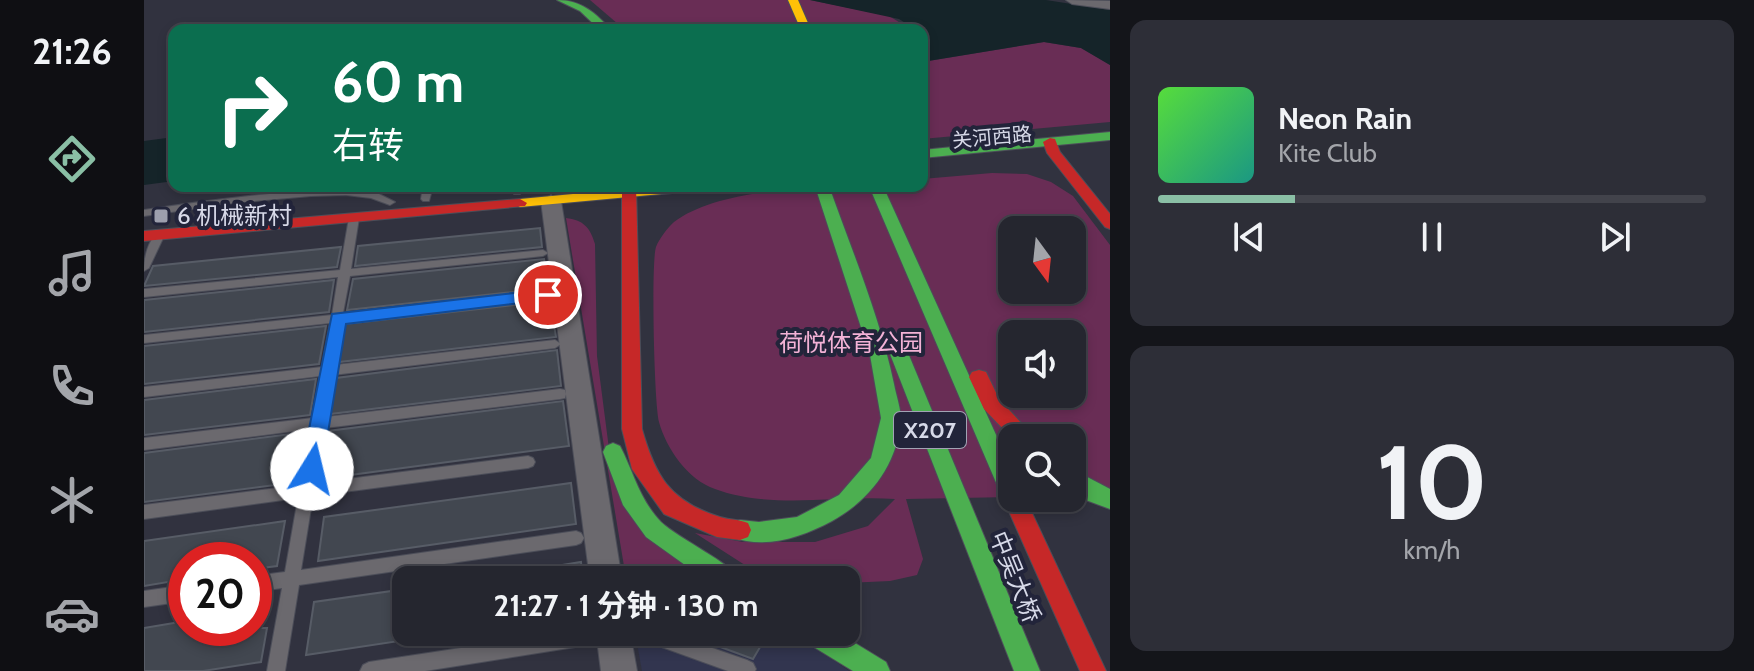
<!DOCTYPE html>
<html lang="zh">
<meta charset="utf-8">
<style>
:root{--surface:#25262f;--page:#2d2e37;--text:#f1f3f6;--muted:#a3a5aa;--line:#42434b;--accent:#8abfa5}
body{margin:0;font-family:Cabin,"Noto Sans SC",sans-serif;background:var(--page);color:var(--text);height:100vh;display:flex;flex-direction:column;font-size:30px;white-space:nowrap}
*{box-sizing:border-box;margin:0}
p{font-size:26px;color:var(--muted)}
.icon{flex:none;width:44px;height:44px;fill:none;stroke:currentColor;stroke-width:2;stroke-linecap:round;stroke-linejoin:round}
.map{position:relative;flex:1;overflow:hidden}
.sheet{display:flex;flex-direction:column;gap:20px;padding:20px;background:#14151a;width:644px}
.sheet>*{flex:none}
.hud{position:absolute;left:24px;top:24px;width:760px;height:168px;border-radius:16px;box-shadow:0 4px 12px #0003,0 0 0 2px var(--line);background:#0b6e4f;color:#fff;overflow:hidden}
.needle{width:52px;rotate:165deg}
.fabs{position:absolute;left:854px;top:216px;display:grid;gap:16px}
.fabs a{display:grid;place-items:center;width:88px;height:88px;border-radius:16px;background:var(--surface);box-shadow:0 4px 12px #0003,0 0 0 2px var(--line);font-size:40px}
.speed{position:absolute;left:24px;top:542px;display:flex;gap:16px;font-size:40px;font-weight:700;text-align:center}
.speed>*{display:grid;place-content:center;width:104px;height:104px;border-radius:50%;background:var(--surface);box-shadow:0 4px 12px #0003,0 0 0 2px var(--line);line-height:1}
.speed .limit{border:12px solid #d22;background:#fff;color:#111}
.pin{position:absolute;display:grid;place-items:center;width:68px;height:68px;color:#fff;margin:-34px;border:4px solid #fff;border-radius:50%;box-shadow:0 2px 8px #0007}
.me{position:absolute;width:88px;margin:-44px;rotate:9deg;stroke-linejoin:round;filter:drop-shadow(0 0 6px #0008)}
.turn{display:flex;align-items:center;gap:28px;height:168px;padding:0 32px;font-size:36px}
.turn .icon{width:104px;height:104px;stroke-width:2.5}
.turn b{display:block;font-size:56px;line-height:68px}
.sheet .widget{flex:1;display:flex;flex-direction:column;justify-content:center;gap:12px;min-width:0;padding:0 28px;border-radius:16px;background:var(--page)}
.sheet .dial{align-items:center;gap:0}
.dial b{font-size:104px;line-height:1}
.song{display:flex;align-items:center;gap:24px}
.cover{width:96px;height:96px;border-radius:12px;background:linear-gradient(135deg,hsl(110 70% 55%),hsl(170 70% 35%))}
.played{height:8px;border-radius:4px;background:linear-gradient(90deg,var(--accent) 25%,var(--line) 25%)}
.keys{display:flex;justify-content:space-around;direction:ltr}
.trip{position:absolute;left:248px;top:566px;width:468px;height:80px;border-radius:16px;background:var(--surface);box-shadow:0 4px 12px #0003,0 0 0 2px var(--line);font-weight:700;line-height:80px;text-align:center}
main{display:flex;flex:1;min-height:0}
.tabs{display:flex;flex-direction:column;width:144px;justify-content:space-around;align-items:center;background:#0f0f13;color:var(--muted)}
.tabs .icon{width:56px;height:56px}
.tabs .active{color:var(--accent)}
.tabs b{font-size:36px;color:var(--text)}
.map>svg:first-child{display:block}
.built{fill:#32354f}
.green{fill:#692d55;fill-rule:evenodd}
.water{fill:#152429}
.building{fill:#424750;stroke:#575c66;stroke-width:2}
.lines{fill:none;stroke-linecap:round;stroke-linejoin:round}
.lane-casing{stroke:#4c4e59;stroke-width:2}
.street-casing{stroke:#4c4e59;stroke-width:2}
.fast-casing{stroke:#4c4e59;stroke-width:2}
.slow-casing{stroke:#4c4e59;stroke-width:2}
.jam-casing{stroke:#4c4e59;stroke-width:2}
.lane{fill:#6b696e;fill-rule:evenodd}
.street{fill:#6b696e;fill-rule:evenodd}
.fast{fill:#4caf50;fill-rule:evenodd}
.slow{fill:#ffc107;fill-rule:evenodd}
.jam{fill:#c62828;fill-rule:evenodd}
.route{fill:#1a73e8;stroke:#114b97;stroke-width:2}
.poi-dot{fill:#9d9fad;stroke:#22243a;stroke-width:3}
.labels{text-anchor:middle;stroke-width:8;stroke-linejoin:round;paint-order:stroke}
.far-street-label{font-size:20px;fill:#d7d9e8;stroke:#22243a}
.shield{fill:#22243a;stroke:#a1a3b4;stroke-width:2}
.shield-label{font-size:22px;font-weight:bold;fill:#d7d9e8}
.poi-label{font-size:24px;fill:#d7d9e8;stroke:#22243a;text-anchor:start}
.park-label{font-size:24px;fill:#f3b2d6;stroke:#22243a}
.street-label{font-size:24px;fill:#d7d9e8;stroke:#22243a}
</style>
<main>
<nav class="tabs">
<b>21:26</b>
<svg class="icon active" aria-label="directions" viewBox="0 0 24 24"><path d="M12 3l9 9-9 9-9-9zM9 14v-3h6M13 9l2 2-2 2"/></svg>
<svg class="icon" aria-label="music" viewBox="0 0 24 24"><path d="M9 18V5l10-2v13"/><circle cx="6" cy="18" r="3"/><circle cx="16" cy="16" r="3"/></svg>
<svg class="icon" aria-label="phone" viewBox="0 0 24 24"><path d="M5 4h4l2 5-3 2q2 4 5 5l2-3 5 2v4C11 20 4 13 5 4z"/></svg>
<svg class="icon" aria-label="climate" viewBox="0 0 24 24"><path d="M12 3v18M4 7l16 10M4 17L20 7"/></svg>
<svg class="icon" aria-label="car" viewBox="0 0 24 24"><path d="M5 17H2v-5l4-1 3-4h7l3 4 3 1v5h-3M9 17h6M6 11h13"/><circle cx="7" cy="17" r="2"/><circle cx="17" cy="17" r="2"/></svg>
</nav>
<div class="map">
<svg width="966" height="671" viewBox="0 0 966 671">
<rect width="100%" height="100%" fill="#31323f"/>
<polygon class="built" points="491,632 649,632 705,671 498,671"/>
<g class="green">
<polygon points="446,0 666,0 745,16 763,27 758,30 481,30"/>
<polygon points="900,42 937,48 966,65 966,122 778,139 778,62"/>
<path d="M848,173l35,1 24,8 22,14 37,49v251l-38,1v-59h-60v59l-106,2 17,60 -6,16 -27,6 -44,2v-3h-63l-35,-13 -53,-34 48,9h72l53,-16 27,-27c-59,-4 -123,11 -180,-10 -27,-9 -49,-41 -56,-67 -5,-19 -8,-161 -3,-175 3,-8 12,-20 18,-25 52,-40 183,-36 248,-36v-7zM868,230h60v60h-60zM868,334h60v60h-60z"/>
<path d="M422,218c17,2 24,9 29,26l2,112 15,116 101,108 -87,-2z"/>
</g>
<g class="water">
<polygon points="666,0 902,0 966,10 966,65 937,48 900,42 778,62 778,30 758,30 763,24 755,19"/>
<polygon points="30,137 30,181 0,185 0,141"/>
</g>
<g class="building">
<polygon points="396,228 398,247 211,266 214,246"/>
<polygon points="197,247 193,267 0,286 9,266"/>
<polygon points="400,259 405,288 203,310 209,279"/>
<polygon points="190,280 185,312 0,332 0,300"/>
<polygon points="406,301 412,337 195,362 201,324"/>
<polygon points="182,326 175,364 0,384 0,346"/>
<polygon points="413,350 417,386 186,414 192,378"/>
<polygon points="172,379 166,415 0,435 0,400"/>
<polygon points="419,401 425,446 176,479 184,431"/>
<polygon points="163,432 154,482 0,502 0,453"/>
<polygon points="427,483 432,524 174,561 180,517"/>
<polygon points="141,521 133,566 110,569 110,560 42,560 42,579 0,586 0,541"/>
<polygon points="437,562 439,580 388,580 387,570"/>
<polygon points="262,589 262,640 162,655 170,602"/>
<polygon points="42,621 42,628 123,628 117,662 59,671 0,671 0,628"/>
<polygon points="541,632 606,632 622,637 609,659 541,634"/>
</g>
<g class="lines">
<defs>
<g id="lane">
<polygon points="279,186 289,186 285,201 279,201 277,199"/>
<polygon points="368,186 378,186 376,194 370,194"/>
<path d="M202,189l31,4 18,9 -5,3 -19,-7 -25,-3 -35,1 -78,7 -89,13v-6c67,-10 134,-19 202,-21z"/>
<polygon points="210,215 215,218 207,269 399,250 404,253 399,256 206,276 199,313 404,291 410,295 404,299 198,321 191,365 411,340 417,344 411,348 189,375 182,417 416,389 421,390 422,394 421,398 416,399 181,428 172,483 384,456 389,458 391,462 389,466 384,468 169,496 157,570 432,531 437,533 440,538 437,543 432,545 155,585 141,671 123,671 138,588 110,592 110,576 141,572 154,498 0,519 0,505 157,485 167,429 0,450 0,438 169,418 176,376 0,397 0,387 178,367 186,323 0,343 0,335 188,315 194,277 0,297 0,289 196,270 205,218"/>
<path d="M16,231l5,3 -16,34 -5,3c0,-14 4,-32 16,-40z"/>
<polygon points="42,585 42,601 0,607 0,591"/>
<polygon points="421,632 522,632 603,660 609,663 612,669 611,671 584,671 501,641 469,641 281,671 216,671 219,665 225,662"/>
</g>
<g id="street">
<polygon points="922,0 966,1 966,9 928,4"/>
<polygon points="407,195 417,201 478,580 446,580 397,201"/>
<polygon points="452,632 486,632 493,671 457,671"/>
</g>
<g id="fast">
<path d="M413,0c24,0 39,13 54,30h-11l-20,-19z"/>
<polygon points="966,132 966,140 778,158 778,150"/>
<path d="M671,186h14c23,65 51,131 65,198 2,11 7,25 7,36 -4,45 -31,80 -69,101 -30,16 -67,29 -100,16l-3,-7 3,-7 8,-3 19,2 38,-5 42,-22 32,-37 10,-40 -11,-63z"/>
<polygon points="725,186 739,186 868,470 868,498 877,498 876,501 868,503 860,501"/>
<polygon points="748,330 757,336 896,671 870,671 739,336"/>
<path d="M469,443l7,3c14,27 19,53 41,76 18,17 72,42 79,58h-34l-60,-43 -23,-32 -20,-53 3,-6z"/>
<polygon points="928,469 966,489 966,509 939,499 928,490"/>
<polygon points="656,632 693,632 742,662 746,671 709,671 660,641"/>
</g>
<g id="slow">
<polygon points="644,0 654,0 667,30 657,30"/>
<polygon points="514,186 568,186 561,190 376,207 369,203 376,199"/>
</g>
<g id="jam">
<polygon points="906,138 911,139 916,152 966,214 966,229 961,227 903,153 899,142"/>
<path d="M478,186h14l6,243c13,46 27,71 75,87 10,4 21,3 31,7l3,7 -3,7 -8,3 -23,-3 -53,-23 -32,-45 -10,-40z"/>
<polygon points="376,199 383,203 381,206 0,241 0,231"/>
<polygon points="835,370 842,372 855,399 891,438 868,438 840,409 825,377 828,372"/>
<polygon points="868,489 868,498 881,498 962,671 936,671 859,498 862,491"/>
</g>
</defs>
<use href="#lane" class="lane-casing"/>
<use href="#street" class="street-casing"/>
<use href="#fast" class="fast-casing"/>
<use href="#slow" class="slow-casing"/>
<use href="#jam" class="jam-casing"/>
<use href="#lane" class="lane"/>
<use href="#street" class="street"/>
<use href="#fast" class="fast"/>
<use href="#slow" class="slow"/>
<use href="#jam" class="jam"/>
</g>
<polygon class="route" points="404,289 410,291 412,295 410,299 202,324 178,469 175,475 168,478 160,475 157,469 188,314"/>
<rect class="poi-dot" x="9" y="208" width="16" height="16" rx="4"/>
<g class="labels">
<g class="far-street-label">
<text transform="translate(848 137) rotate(-5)" y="7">关河西路</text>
</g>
<rect class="shield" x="750" y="412" width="72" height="36" rx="6"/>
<g class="shield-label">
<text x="786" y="438">X207</text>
</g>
<g class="poi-label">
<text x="33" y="224">6 机械新村</text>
</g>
<g class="park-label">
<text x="707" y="351">荷悦体育公园</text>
</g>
<g class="street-label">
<text transform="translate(871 577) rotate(68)" y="8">中吴大桥</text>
</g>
</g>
</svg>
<div class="fabs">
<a><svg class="needle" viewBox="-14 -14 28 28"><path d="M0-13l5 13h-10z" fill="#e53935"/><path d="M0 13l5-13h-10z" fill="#a3a5aa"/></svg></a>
<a><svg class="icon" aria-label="sound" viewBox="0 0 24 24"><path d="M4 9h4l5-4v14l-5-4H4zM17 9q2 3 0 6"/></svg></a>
<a><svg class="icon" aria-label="search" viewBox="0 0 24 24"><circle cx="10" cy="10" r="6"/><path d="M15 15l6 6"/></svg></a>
</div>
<div class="speed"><div class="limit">20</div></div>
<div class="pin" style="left:404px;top:295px;background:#d93025"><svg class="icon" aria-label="arrive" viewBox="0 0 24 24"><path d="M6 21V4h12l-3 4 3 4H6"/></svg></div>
<svg class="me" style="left:168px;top:469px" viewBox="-20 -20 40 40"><circle r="19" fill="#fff"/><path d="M0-13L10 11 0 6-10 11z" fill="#1a73e8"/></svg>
<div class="trip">21:27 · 1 分钟 · 130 m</div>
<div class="hud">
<div class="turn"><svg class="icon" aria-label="right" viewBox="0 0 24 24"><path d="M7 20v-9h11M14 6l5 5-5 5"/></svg><div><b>60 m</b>右转</div></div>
</div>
</div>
<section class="sheet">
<div class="widget">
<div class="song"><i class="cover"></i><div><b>Neon Rain</b><p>Kite Club</p></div></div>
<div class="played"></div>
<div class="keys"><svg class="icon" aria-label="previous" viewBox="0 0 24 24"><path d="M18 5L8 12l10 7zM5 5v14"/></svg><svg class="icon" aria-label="pause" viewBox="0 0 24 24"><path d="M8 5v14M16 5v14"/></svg><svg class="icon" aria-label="next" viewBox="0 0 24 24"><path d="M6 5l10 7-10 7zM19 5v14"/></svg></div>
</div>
<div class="widget dial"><b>10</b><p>km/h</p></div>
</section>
</main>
